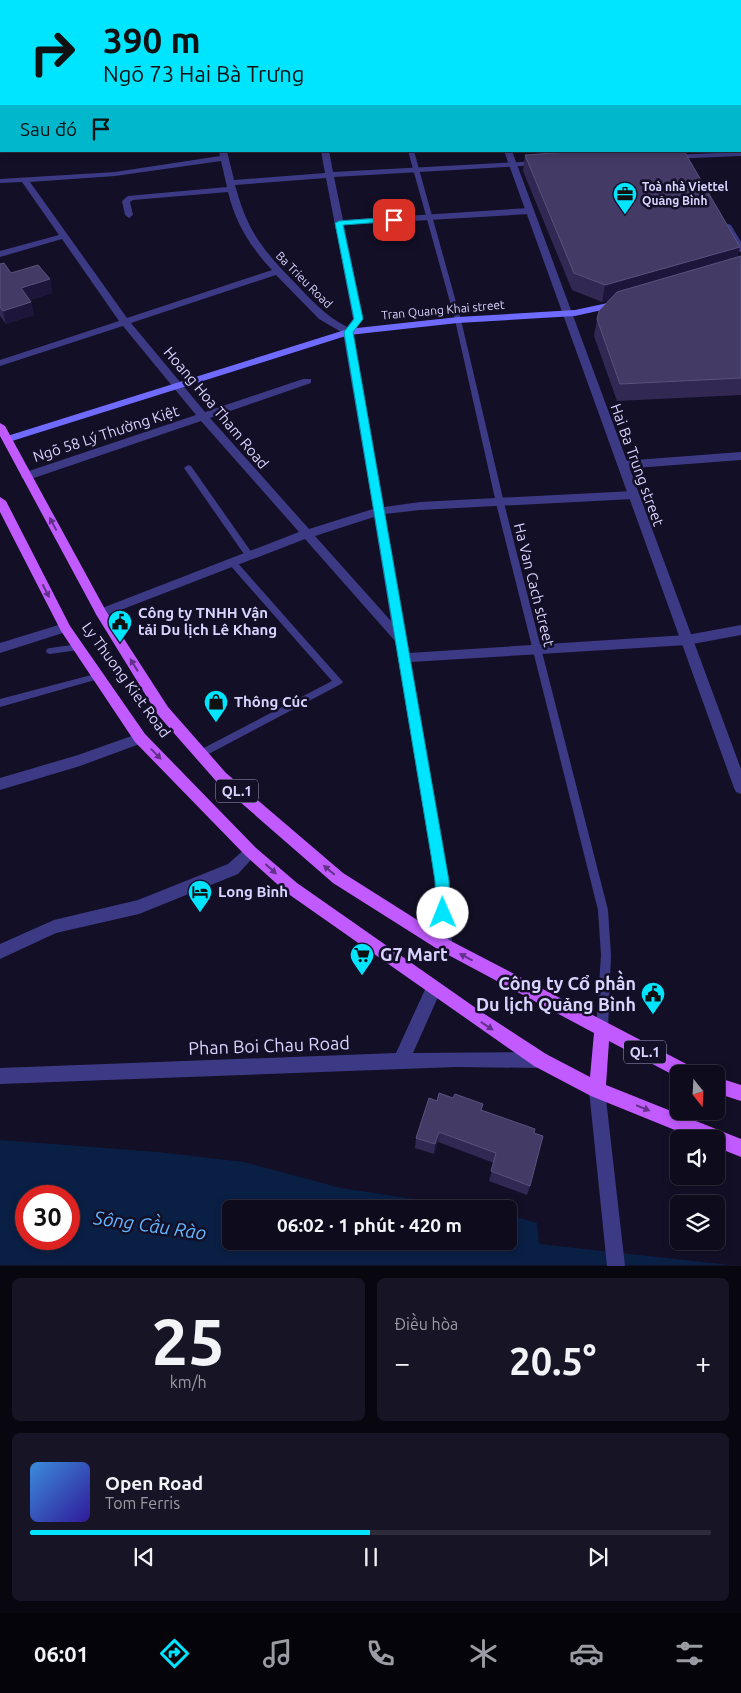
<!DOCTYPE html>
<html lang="vi">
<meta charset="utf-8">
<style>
:root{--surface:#0e0b1c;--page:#171425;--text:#f1f3f6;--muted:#9b9ba3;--line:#2e2b3b;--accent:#00e5ff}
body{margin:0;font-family:Ubuntu,sans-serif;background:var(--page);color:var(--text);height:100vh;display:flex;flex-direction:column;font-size:19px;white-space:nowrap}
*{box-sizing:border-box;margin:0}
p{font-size:16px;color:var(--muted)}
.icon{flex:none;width:28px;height:28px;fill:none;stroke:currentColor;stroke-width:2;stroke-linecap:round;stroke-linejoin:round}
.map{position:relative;height:1266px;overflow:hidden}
.side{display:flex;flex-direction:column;gap:12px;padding:12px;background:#08060f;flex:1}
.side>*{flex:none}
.banner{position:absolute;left:0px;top:0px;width:741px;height:152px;box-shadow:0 2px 8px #0003,0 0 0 1px var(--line);background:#00e5ff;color:#111;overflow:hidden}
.needle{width:32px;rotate:162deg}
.tools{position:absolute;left:670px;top:1065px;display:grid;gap:10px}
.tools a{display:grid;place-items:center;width:55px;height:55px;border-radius:8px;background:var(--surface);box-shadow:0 2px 8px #0003,0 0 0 1px var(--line);font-size:25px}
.speed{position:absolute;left:15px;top:1185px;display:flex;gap:10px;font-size:25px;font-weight:700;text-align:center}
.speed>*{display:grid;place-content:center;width:65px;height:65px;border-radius:50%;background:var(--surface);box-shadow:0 2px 8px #0003,0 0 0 1px var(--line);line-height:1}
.speed .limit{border:8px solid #d22;background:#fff;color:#111}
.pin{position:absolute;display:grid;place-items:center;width:42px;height:42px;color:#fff;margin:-21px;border-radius:10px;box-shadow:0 2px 8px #0006}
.me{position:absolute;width:55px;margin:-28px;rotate:359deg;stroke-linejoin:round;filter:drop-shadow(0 0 4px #0008)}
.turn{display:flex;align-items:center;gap:18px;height:105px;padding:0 20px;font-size:22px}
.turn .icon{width:65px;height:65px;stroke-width:2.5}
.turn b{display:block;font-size:35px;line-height:42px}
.then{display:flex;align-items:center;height:48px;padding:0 20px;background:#0003;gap:10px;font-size:19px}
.big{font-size:38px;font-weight:600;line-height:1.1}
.side .tile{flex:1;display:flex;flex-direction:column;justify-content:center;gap:8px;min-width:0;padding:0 18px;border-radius:8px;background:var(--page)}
.side .dial{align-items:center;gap:0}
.dial b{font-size:65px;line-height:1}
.song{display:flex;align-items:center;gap:15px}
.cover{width:60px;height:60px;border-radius:8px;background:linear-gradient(135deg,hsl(210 70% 55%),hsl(250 70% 35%))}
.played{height:5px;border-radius:2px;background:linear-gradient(90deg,var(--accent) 50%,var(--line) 50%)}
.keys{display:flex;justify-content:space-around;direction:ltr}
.heat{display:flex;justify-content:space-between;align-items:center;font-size:28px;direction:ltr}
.side .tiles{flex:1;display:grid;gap:12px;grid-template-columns:1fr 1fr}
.tile:last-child{grid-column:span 2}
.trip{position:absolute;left:222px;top:1200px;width:295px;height:50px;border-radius:8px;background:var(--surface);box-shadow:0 2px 8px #0003,0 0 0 1px var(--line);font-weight:600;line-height:50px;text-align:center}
.dock{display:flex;height:80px;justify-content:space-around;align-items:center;background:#06040b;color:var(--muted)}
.dock .icon{width:35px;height:35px}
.dock .current{color:var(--accent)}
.dock b{font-size:22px;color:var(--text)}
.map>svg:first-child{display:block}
.water{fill:#0a1f44;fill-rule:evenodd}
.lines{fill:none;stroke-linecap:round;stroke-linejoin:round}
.service{fill:#3d3a85;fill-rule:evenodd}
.minor{fill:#3d3a85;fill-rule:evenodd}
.tertiary{fill:#3d3a85;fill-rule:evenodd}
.secondary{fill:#6f6bff;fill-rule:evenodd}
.primary{fill:#c25bff;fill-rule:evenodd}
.wall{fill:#312854}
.shaded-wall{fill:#1d163a}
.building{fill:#433a66;stroke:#5a527e}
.oneway{fill:#623188}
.route{fill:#00e5ff;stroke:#0095a6}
.labels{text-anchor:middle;stroke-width:5;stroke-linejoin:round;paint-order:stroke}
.far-poi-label{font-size:12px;font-weight:bold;fill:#d9d4ff;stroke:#130f26;text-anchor:start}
.far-street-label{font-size:12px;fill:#d9d4ff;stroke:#130f26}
.shield{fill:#130f26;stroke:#9e99be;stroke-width:1}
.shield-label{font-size:14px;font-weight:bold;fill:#d9d4ff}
.street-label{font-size:15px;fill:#d9d4ff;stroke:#130f26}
.poi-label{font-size:15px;font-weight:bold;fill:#d9d4ff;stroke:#130f26;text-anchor:start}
.near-poi-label{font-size:18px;font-weight:bold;fill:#d9d4ff;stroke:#130f26;text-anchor:start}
.near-street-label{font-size:18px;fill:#d9d4ff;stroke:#130f26}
.near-water-label{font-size:19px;font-style:italic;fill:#62b6ff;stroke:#130f26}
</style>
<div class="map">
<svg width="741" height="1266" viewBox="0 0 741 1266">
<rect width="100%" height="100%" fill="#130f26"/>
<path class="water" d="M0,1140l158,12 86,10 97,26 140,21h-250v32h278v-26l28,8 2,21 191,21h-730zM26,1196h43v43h-43z"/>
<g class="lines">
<g class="service">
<polygon points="18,0 73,0 72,1 18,1"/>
<rect x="0" y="144" width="1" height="4"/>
<polygon points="408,151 414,151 461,320 504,503 608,910 611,955 608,1029 606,1033 602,1034 598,1033 596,1029 601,955 598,910 496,503 455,320"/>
<polygon points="188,465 191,466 252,553 253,555 252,557 246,557 184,468"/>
<polygon points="232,559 235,560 343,682 341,684 201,758 198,757 196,754 198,751 332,681 229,564 228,562"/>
<polygon points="79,644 82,645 83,647 82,649 79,650 50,654 47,653 46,651 47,649 50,648"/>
<polygon points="99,673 102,674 104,676 102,678 0,707 0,699"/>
</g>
<g class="minor">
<polygon points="0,0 20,0 20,1 1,1 0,3"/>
<rect x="47" y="0" width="6" height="1"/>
<rect x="183" y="0" width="6" height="1"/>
<rect x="740" y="25" width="1" height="4"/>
<rect x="0" y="39" width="1" height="4"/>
<rect x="0" y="92" width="1" height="4"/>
<rect x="740" y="108" width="1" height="4"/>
<path d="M219,151h8l7,29 91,-7 -4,-22h8l4,21 206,-11 4,2 -4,2 -205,12 9,43 186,-12 4,3 -4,3 -185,11 19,94 -10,13 31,175 36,-5 213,-11 6,4 -6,4 -213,11 -35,4 24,139 278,-18 54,-10v10l-54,10 -276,17 38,219 3,64 -3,5 -5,2 -5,-2 -3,-5 -1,-64 -40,-240 -90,-102 -200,77h-8l-2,-3 2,-3 202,-78 -98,-111 -170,58h-8l-2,-3 2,-3 173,-58 -73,-89 -123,40v-6l119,-39 -57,-82 -62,18v-6l59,-16 -37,-53 -22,1v-4l115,-7 105,-16zM221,161l6,26 -99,9 -6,5 3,14 4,3 4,-3 -3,-13 3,-2 95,-8c7,30 23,56 44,78l-145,48 -97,-136 85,-6zM326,178l27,141 -6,8c-22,-12 -33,-24 -50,-42 -34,-35 -49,-52 -62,-100zM276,275l43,44 24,14 30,176 -64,20 -99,-111 101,-35v-4h-8l-98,33 -74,-89zM374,517l17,104 -76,-85z"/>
<polygon points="741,152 741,156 669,159 665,157 669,155"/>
<polygon points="728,224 731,225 741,242 741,252 738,251 724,227"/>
<polygon points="741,452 741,460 622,469 617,465 622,461"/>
<polygon points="65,623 69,625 71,628 69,631 0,653 0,643"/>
<polygon points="140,733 145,734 147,738 145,742 80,766 0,790 0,778 78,755"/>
<polygon points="251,846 256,848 258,852 238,874 139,914 56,933 0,959 0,944 54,920 138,900 228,864 246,848"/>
<polygon points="434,981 440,983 442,988 413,1053 540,1052 546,1054 548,1060 546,1066 540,1068 456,1067 0,1084 0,1068 396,1053 428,983"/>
</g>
<g class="tertiary">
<polygon points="444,0 451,0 451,1 445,1"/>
<rect x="0" y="20" width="1" height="4"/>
<polygon points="504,151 512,151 741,769 741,794 736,792 734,788"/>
<polygon points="597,1082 603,1084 605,1090 625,1266 607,1266 589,1090 591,1084"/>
</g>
<polygon class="secondary" points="617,301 622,304 620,306 575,316 458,323 349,335 12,441 8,442 3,439 4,437 348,329 458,317 575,310"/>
<g class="primary">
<polygon points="0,423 5,426 106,611 168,707 226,773 343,873 449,940 694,1068 696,1074 679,1074 679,1078 609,1041 606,1085 741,1139 741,1157 716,1147 716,1139 697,1139 591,1096 534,1066 287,893 246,856 135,742 61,631 0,512 0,497 6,501 70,626 145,734 256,848 297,883 483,1013 546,1054 590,1077 594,1033 439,950 333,883 216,781 158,715 97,616 0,436"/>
<polygon points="716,1077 741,1085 741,1101 716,1093"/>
</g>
</g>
<g class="wall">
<polygon points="456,0 626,0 627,1 457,1"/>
<polygon points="525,155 740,247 737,257 741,256 741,395 617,401 594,336 597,319 609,300 602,302 572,290 523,171"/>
<polygon points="0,264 11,273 50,279 52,293 29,300 31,302 34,315 6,324 0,316"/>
<polygon points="437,1101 482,1111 534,1133 530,1186 527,1195 489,1181 494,1163 438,1142 434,1154 415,1148 416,1138"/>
</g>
<g class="shaded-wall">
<polygon points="740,247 735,264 602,302 605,285"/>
<polygon points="50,279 52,293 24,301 21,288"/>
<polygon points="31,302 34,315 6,324 3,311"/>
<polygon points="439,1132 438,1142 434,1154 435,1144"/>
</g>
<g class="building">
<polygon points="465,0 626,0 627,1 466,1"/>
<polygon points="582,151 684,151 740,247 605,285 574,273 525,155"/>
<polygon points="741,256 741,378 620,384 597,319 599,311 617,292"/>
<polygon points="4,263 11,273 38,265 50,279 21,288 31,302 3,311 0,307 0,264"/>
<polygon points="439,1093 453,1098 455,1094 483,1104 481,1110 535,1129 534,1133 543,1136 530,1186 491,1171 496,1153 439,1132 435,1144 416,1138 429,1098 437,1101"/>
</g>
<defs><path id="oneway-solid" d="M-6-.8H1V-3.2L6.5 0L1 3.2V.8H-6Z" transform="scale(1.25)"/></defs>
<g class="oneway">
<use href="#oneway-solid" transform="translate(53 524) rotate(-118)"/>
<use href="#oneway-solid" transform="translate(46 591) rotate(63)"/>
<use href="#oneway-solid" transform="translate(134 665) rotate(-122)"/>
<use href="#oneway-solid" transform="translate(156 754) rotate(46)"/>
<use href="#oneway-solid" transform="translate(271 869) rotate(42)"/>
<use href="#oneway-solid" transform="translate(329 870) rotate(-140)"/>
<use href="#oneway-solid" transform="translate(466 957) rotate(-152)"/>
<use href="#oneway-solid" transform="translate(487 1026) rotate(33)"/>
<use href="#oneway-solid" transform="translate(643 1108) rotate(22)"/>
</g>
<polygon class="route" points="394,217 396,218 396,221 343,225 363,319 353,332 449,881 450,913 448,918 443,919 438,918 436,913 435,881 431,855 344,332 354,319 335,223 339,221"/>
<defs>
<symbol id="office-pin" viewBox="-11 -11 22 30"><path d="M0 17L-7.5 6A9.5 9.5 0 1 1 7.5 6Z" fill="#00e5ff" stroke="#130f26"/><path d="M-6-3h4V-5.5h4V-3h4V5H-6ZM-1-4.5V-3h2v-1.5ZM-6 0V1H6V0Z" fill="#111"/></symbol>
<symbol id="civic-pin" viewBox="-11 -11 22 30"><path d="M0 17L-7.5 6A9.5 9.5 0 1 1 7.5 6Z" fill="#00e5ff" stroke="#130f26"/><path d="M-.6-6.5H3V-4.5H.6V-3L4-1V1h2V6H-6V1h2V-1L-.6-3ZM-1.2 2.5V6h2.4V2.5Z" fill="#111"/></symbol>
<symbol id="shop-pin" viewBox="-11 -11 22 30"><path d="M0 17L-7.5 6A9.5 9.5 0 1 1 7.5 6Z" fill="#00e5ff" stroke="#130f26"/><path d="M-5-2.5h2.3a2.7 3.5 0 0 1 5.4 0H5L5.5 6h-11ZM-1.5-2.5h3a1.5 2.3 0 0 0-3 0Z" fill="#111"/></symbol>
<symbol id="hotel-pin" viewBox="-11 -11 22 30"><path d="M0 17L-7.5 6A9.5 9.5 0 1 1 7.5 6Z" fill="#00e5ff" stroke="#130f26"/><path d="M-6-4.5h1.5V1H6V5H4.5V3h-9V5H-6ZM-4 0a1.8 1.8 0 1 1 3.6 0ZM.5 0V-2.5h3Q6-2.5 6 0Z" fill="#111"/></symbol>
<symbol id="supermarket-pin" viewBox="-11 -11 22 30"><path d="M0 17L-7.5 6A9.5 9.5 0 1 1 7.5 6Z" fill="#00e5ff" stroke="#130f26"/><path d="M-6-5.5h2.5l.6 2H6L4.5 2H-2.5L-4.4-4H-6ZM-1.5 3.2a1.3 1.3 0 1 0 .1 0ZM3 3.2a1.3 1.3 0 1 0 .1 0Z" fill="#111"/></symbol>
</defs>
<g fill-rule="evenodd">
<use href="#office-pin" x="611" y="180" width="28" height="38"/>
<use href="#civic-pin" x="106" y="608" width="28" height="38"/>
<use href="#shop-pin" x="202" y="688" width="28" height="38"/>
<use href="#hotel-pin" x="186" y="878" width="28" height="38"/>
<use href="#supermarket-pin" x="348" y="941" width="28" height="38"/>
<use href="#civic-pin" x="639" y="980" width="28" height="38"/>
</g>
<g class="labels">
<g class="far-poi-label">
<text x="642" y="191">Toà nhà Viettel<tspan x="642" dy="14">Quảng Bình</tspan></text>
</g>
<g class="far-street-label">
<text transform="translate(304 280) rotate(45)" y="4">Ba Trieu Road</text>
<text transform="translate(443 310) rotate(-5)" y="4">Tran Quang Khai street</text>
</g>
<g class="shield">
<rect x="216" y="779.5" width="42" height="23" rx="4"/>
<rect x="624" y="1040.5" width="42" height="23" rx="4"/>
</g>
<g class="shield-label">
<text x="237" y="796">QL.1</text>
<text x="645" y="1057">QL.1</text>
</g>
<g class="street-label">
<text transform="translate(216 408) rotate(50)" y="5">Hoang Hoa Tham Road</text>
<text transform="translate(106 434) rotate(-18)" y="5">Ngõ 58 Lý Thường Kiệt</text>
<text transform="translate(637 465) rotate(70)" y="5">Hai Ba Trung street</text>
<text transform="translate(534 585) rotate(76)" y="5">Ha Van Cach street</text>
<text transform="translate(126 680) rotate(54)" y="5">Ly Thuong Kiet Road</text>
</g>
<g class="poi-label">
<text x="138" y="618">Công ty TNHH Vận<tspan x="138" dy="17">tải Du lịch Lê Khang</tspan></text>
<text x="234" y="707">Thông Cúc</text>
<text x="218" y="897">Long Bình</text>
</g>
<g class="near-poi-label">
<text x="380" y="961">G7 Mart</text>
<text x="636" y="990" text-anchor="end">Công ty Cổ phần<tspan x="636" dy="21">Du lịch Quảng Bình</tspan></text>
</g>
<g class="near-street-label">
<text transform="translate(269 1046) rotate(-2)" y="6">Phan Boi Chau Road</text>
</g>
<g class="near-water-label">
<text transform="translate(150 1225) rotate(8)" y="7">Sông Cầu Rào</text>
</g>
</g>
</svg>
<div class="tools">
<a><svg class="needle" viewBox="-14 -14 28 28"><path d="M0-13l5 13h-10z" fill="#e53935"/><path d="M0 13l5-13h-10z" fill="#9b9ba3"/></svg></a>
<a><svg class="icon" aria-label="sound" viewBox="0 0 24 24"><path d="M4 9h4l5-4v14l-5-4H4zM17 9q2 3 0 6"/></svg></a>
<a><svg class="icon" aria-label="layers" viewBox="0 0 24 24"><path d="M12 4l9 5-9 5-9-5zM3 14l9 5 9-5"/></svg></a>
</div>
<div class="speed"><div class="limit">30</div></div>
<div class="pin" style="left:394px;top:220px;background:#d93025"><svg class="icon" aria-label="arrive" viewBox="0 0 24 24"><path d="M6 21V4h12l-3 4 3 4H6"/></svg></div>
<svg class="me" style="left:443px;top:913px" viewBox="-20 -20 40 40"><circle r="19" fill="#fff"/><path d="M0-13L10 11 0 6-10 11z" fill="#00e5ff"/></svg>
<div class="trip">06:02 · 1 phút · 420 m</div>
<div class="banner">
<div class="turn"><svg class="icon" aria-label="right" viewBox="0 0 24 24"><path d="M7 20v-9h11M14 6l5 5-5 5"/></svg><div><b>390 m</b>Ngõ 73 Hai Bà Trưng</div></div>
<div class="then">Sau đó<svg class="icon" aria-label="arrive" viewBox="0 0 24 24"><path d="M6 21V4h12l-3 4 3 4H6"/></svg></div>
</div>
</div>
<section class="side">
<div class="tiles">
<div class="tile dial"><b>25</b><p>km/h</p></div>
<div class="tile"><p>Điều hòa</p>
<div class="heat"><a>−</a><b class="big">20.5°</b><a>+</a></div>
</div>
<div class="tile">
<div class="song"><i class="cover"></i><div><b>Open Road</b><p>Tom Ferris</p></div></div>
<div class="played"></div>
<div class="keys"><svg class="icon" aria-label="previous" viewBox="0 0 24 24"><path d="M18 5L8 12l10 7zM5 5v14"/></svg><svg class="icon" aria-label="pause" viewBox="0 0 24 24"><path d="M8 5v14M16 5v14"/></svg><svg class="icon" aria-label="next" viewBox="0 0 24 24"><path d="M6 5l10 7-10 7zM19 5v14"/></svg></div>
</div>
</div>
</section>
<nav class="dock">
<b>06:01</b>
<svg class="icon current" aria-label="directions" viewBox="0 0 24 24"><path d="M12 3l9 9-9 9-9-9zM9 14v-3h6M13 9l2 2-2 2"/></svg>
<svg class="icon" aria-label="music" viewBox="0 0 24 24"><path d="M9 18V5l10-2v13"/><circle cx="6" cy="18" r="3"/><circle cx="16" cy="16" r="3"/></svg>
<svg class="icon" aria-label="phone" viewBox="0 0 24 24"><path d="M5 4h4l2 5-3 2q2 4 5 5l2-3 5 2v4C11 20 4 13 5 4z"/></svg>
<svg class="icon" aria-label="climate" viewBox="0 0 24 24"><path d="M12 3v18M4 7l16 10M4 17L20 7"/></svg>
<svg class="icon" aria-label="car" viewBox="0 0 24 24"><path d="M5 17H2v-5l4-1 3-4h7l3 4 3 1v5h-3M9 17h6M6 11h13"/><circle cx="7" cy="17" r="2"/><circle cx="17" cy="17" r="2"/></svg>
<svg class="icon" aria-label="filters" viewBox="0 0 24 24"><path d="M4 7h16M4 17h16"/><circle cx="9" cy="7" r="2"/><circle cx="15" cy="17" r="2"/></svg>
</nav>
